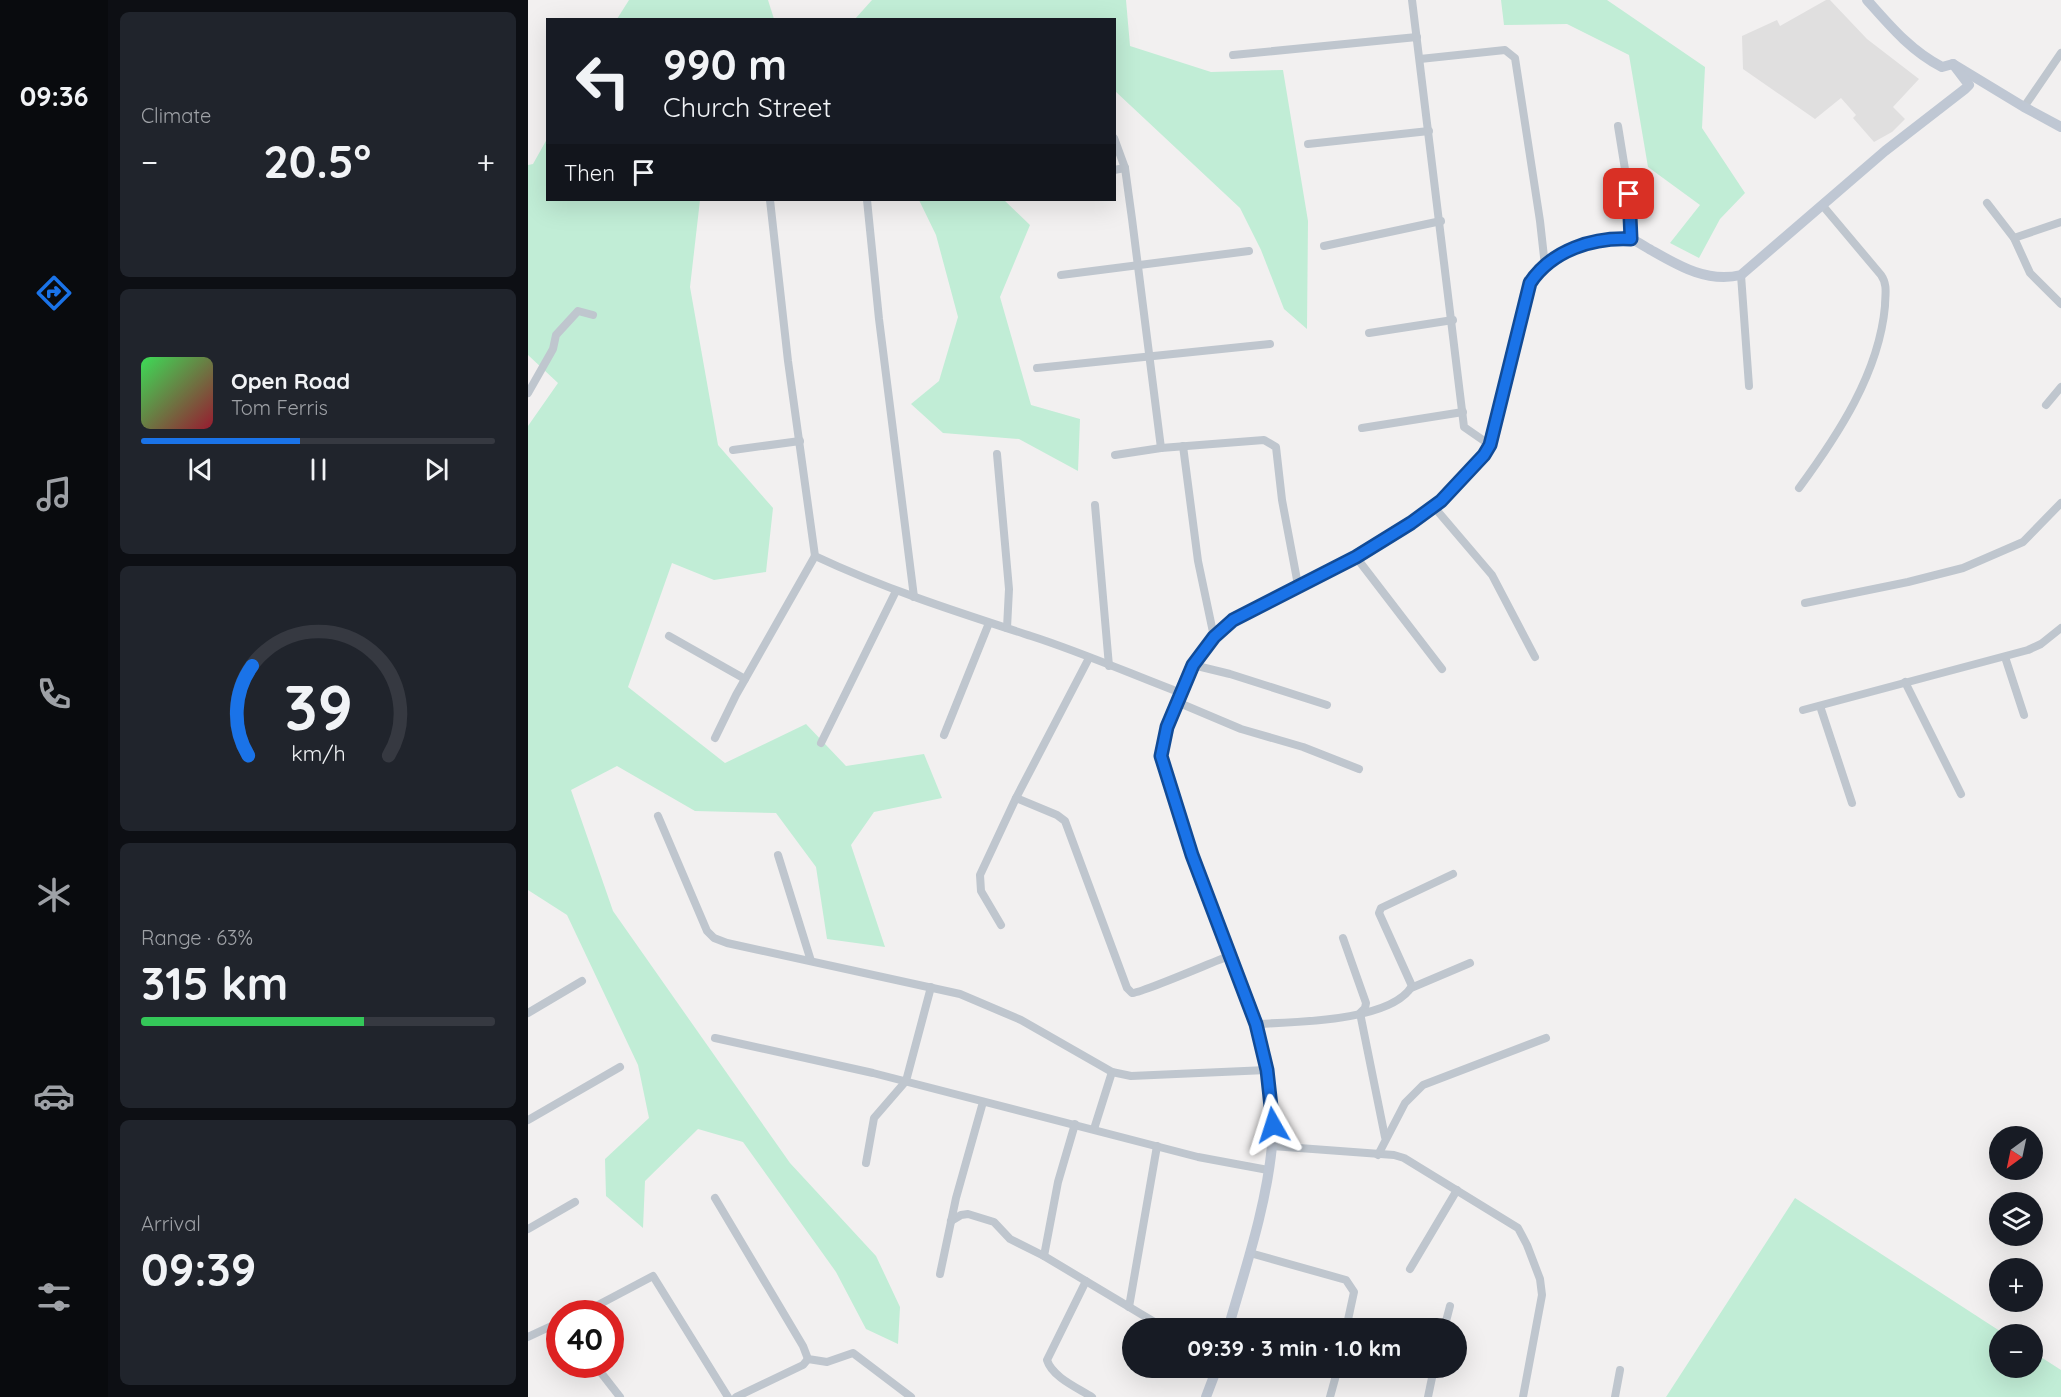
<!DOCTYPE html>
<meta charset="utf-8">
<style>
:root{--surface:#171b24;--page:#20242c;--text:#f1f3f6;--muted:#9ea1a6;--line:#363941;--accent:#1a73e8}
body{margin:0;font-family:Quicksand,sans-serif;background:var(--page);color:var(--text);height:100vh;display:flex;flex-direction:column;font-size:22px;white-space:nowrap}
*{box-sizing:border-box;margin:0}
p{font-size:20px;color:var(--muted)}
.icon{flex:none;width:33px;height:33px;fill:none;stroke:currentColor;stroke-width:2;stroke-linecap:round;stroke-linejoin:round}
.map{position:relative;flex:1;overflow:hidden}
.side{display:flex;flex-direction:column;gap:12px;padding:12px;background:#0d0f14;width:420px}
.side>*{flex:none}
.top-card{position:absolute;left:18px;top:18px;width:570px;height:183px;border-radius:0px;box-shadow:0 6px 24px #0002;background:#171b24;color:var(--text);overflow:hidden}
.needle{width:39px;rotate:213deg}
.controls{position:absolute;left:1461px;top:1126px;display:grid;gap:12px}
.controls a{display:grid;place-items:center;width:54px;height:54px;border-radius:50%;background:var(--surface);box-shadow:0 6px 24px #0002;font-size:30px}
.speed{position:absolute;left:18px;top:1300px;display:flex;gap:12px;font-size:30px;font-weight:700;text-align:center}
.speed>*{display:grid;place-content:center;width:78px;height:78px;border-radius:50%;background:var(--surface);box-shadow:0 6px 24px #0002;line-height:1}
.speed .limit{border:9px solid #d22;background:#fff;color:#111}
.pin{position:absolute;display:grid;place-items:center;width:51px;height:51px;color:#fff;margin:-26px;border-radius:12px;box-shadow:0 3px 9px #0006}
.me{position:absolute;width:66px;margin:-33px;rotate:354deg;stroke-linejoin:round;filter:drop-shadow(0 0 4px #0008)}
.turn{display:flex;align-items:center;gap:21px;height:126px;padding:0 18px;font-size:27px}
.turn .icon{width:78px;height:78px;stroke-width:2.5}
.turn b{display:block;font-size:42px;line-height:51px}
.then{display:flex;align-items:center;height:57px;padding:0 18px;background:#0003;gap:12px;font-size:22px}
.big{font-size:45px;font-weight:800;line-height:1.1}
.side .widget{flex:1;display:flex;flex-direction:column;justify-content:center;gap:9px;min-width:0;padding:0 21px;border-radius:9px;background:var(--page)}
.side .dial{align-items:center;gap:0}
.dial svg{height:156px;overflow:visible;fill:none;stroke:var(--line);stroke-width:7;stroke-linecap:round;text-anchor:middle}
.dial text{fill:var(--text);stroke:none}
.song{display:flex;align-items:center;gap:18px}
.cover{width:72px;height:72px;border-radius:9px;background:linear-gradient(135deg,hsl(130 70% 55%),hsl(350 70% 35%))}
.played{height:6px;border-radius:3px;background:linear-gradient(90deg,var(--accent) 45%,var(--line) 45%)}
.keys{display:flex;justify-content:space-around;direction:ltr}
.heat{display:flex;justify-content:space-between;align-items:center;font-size:33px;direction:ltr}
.charge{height:9px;border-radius:4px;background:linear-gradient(90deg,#34c759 63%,var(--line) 0)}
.trip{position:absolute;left:594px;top:1318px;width:345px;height:60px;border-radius:30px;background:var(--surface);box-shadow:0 6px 24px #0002;font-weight:800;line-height:60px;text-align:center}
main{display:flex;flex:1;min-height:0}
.tabs{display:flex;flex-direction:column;width:108px;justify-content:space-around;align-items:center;background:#090b0e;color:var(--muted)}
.tabs .icon{width:42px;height:42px}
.tabs .on{color:var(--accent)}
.tabs b{font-size:27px;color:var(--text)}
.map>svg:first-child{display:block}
.education{fill:#e0dfdf}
.green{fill:#c1edd6}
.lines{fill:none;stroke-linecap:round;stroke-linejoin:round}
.street{stroke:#bfc6ce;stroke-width:8}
.secondary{stroke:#bfc7d3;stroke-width:10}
.route-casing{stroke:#114b97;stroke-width:15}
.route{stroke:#1a73e8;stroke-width:10}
</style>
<main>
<nav class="tabs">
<b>09:36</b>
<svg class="icon on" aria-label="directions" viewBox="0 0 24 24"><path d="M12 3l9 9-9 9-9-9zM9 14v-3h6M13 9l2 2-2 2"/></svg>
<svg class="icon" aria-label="music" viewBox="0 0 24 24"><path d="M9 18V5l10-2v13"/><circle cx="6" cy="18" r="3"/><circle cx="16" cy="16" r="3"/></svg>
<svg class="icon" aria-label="phone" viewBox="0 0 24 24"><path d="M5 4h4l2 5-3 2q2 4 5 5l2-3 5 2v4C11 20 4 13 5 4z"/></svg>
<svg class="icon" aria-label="climate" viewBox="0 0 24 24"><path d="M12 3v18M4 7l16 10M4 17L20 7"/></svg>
<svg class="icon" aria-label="car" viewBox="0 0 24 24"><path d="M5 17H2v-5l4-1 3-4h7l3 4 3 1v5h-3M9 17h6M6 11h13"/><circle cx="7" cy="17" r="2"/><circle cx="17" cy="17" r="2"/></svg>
<svg class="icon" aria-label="filters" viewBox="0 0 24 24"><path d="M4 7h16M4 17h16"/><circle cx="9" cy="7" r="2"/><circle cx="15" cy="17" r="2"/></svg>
</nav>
<section class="side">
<div class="widget"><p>Climate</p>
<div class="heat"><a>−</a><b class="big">20.5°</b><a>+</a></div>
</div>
<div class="widget">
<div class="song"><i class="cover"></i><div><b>Open Road</b><p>Tom Ferris</p></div></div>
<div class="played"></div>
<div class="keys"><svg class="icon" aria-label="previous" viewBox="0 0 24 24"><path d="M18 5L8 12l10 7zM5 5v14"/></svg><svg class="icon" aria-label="pause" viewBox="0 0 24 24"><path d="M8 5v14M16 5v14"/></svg><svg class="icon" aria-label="next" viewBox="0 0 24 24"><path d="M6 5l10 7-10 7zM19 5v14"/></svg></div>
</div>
<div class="widget dial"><svg viewBox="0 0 100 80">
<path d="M14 69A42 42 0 1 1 86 69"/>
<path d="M14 69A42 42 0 0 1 16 23" stroke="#1a73e8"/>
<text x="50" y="56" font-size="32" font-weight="700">39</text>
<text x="50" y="72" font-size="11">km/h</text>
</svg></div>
<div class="widget"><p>Range · 63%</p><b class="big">315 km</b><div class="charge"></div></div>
<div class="widget"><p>Arrival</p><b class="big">09:39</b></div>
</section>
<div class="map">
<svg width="1533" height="1397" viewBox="0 0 1533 1397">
<rect width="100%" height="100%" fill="#f2f0f0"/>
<polygon class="education" points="1298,0 1302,0 1339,39 1391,79 1365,107 1377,119 1364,132 1346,142 1325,118 1328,115 1313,98 1287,119 1215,69 1214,36 1249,20 1252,26"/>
<g class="green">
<polygon points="101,0 240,0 246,19 89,19"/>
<polygon points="344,0 598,0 602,46 683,72 755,70 780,221 779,329 756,309 733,250 712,208 587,91 586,20 327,19"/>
<polygon points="973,0 1079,0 1177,67 1174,128 1217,193 1192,219 1171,258 1142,243 1172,205 1120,167 1101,55 1039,24 976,25"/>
<polygon points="19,139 20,200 172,200 162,287 190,445 245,508 238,572 186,580 144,563 100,687 197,763 278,724 318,766 396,754 414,798 346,812 323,845 357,947 299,939 288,867 248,813 167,811 89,766 43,790 85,911 262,1163 348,1256 372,1307 370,1344 338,1329 308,1272 215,1142 170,1129 117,1181 115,1228 78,1196 77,1159 121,1118 110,1065 39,915 0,890 0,426 30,383 0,355 0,165 5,164"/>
<polygon points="391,200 476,200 502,225 472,297 503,405 552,419 550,471 491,439 415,433 383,404 411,381 430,317 408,235"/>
<polygon points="1267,1198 1478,1335 1472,1335 1472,1368 1504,1368 1505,1352 1533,1370 1533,1397 1138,1397"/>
</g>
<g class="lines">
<g class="street">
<polyline points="884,0 936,427 962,445"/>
<polyline points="705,55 889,37"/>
<polyline points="892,59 977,50 987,58 1012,221 1017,266"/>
<polyline points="1496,107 1533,53"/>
<polyline points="1090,126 1101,194 1103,239"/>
<polyline points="586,138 597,168 604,219 633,448"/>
<polyline points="780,144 901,131"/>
<polyline points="586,170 597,168"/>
<path d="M242,200l18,161 27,195c70,33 142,56 216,80 50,16 100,38 150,57"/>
<polyline points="339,200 351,319 386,597"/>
<polyline points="1459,203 1486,238 1502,273 1533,304"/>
<polyline points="1486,238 1533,222"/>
<polyline points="796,246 913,221"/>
<polyline points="533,275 721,251"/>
<polyline points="1213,275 1221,386"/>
<polyline points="841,333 925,320"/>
<polyline points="509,368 742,344"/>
<polyline points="0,393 25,349 28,335 50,311 65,315"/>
<polyline points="1518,405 1533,387"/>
<polyline points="834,428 935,412"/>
<polyline points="655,446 670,561 686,637"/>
<polyline points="205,450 272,441"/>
<polyline points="469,454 481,589 479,628"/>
<polyline points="587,455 633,448 736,440 748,447 754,500 770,585"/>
<path d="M1271,488c39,-53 80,-115 86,-182 0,-11 3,-21 -4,-31l-58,-69"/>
<polyline points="567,505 581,666"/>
<polyline points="906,507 964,575 1007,657"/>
<polyline points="828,557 914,669"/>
<polyline points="1277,603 1380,582 1435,568 1495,542 1533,503"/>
<polyline points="141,636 217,679"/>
<polyline points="1477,657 1496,715"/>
<polyline points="665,665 702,674 799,705"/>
<polyline points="1377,682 1433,794"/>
<polyline points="649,702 713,729 775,747 831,769"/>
<polyline points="1292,706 1324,803"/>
<polyline points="1275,710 1500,650 1513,644 1533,628"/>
<polyline points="416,735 461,623"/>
<polyline points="187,738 208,695 287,556"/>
<polyline points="293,743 368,591"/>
<path d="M488,798l41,17 8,6 62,167 5,5c7,1 83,-32 97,-37"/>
<polyline points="130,816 179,931 186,938 199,943 432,994 493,1020 584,1072 603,1076 739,1070"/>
<polyline points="250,855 283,961"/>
<polyline points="473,925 453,891 452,875 488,798 561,658"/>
<polyline points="815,938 838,1003 837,1008 832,1013 857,1137"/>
<polyline points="883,988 942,963"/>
<polyline points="0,1013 54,981"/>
<path d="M728,1024c37,-2 135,-2 156,-38l-33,-73 2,-5 72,-34"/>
<polyline points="187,1038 345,1073 670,1157 740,1170"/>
<polyline points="0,1120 92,1067"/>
<polyline points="566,1129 584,1072"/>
<polyline points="744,1146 866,1155 876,1158 990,1228 999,1245 1012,1279 1014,1295 995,1397"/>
<polyline points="850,1155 877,1103 895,1085 1018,1038"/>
<polyline points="338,1163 346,1118 378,1081 403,987"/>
<polyline points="187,1198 275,1346 280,1359 299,1362 325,1353 383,1397"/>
<polyline points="423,1221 433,1215 440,1214 466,1222 482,1239 516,1256 638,1329"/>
<polyline points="0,1229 47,1202"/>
<polyline points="722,1253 818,1280 826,1292 818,1329"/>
<polyline points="516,1256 530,1182 547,1124"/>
<polyline points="882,1269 929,1190"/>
<polyline points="412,1274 428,1198 455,1102"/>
<path d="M558,1281l-39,79c5,17 31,28 45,37"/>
<polyline points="601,1307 629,1146"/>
<polyline points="53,1314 125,1276 200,1397"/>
<polyline points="916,1329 922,1306"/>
<polyline points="0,1337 32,1322"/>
<polyline points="67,1365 92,1397"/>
<polyline points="208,1397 275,1365 280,1359"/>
<polyline points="802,1397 810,1368"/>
<polyline points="900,1397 906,1368"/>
<polyline points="1087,1397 1092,1370"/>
</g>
<g class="secondary">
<path d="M1339,0c23,26 44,51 75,67l11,-3 71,43 37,20"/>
<path d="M700,1329c17,-60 38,-121 44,-183 3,-24 -1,-50 -5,-74 -6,-42 -23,-79 -38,-117 -19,-47 -35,-95 -50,-142 -6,-19 -18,-43 -17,-62 0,-24 20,-64 31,-85 26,-48 78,-67 124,-90 61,-30 137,-70 173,-131l40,-162c19,-28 66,-52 101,-44 6,2 14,8 20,11 28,16 56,33 90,25l144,-124 80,-62 4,-4 -16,-21"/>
<polyline points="678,1397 689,1368"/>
</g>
</g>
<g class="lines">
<defs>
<path id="route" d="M745,1125l-6,-55 -11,-46 -64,-169 -31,-99 6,-29 26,-62 21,-28 19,-17 123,-63 55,-34 30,-22 43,-46 6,-10 40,-162c22,-33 63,-46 101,-44l-2,-45"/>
</defs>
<use href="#route" class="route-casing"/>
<use href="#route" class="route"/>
</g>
</svg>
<div class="controls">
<a><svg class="needle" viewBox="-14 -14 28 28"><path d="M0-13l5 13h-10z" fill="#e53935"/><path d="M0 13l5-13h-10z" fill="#9ea1a6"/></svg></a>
<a><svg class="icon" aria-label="layers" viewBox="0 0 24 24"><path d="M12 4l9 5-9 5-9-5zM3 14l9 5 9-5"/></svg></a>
<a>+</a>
<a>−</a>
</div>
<div class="speed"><div class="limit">40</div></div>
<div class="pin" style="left:1101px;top:194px;background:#d93025"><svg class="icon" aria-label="arrive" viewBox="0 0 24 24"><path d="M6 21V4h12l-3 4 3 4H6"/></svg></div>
<svg class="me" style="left:745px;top:1125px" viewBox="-20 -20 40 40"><path d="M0-17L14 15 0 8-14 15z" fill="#1a73e8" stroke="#fff" stroke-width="4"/></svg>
<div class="trip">09:39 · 3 min · 1.0 km</div>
<div class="top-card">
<div class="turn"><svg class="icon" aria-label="left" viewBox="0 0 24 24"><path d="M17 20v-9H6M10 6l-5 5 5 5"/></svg><div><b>990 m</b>Church Street</div></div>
<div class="then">Then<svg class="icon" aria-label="arrive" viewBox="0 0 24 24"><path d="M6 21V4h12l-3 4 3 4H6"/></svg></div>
</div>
</div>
</main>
